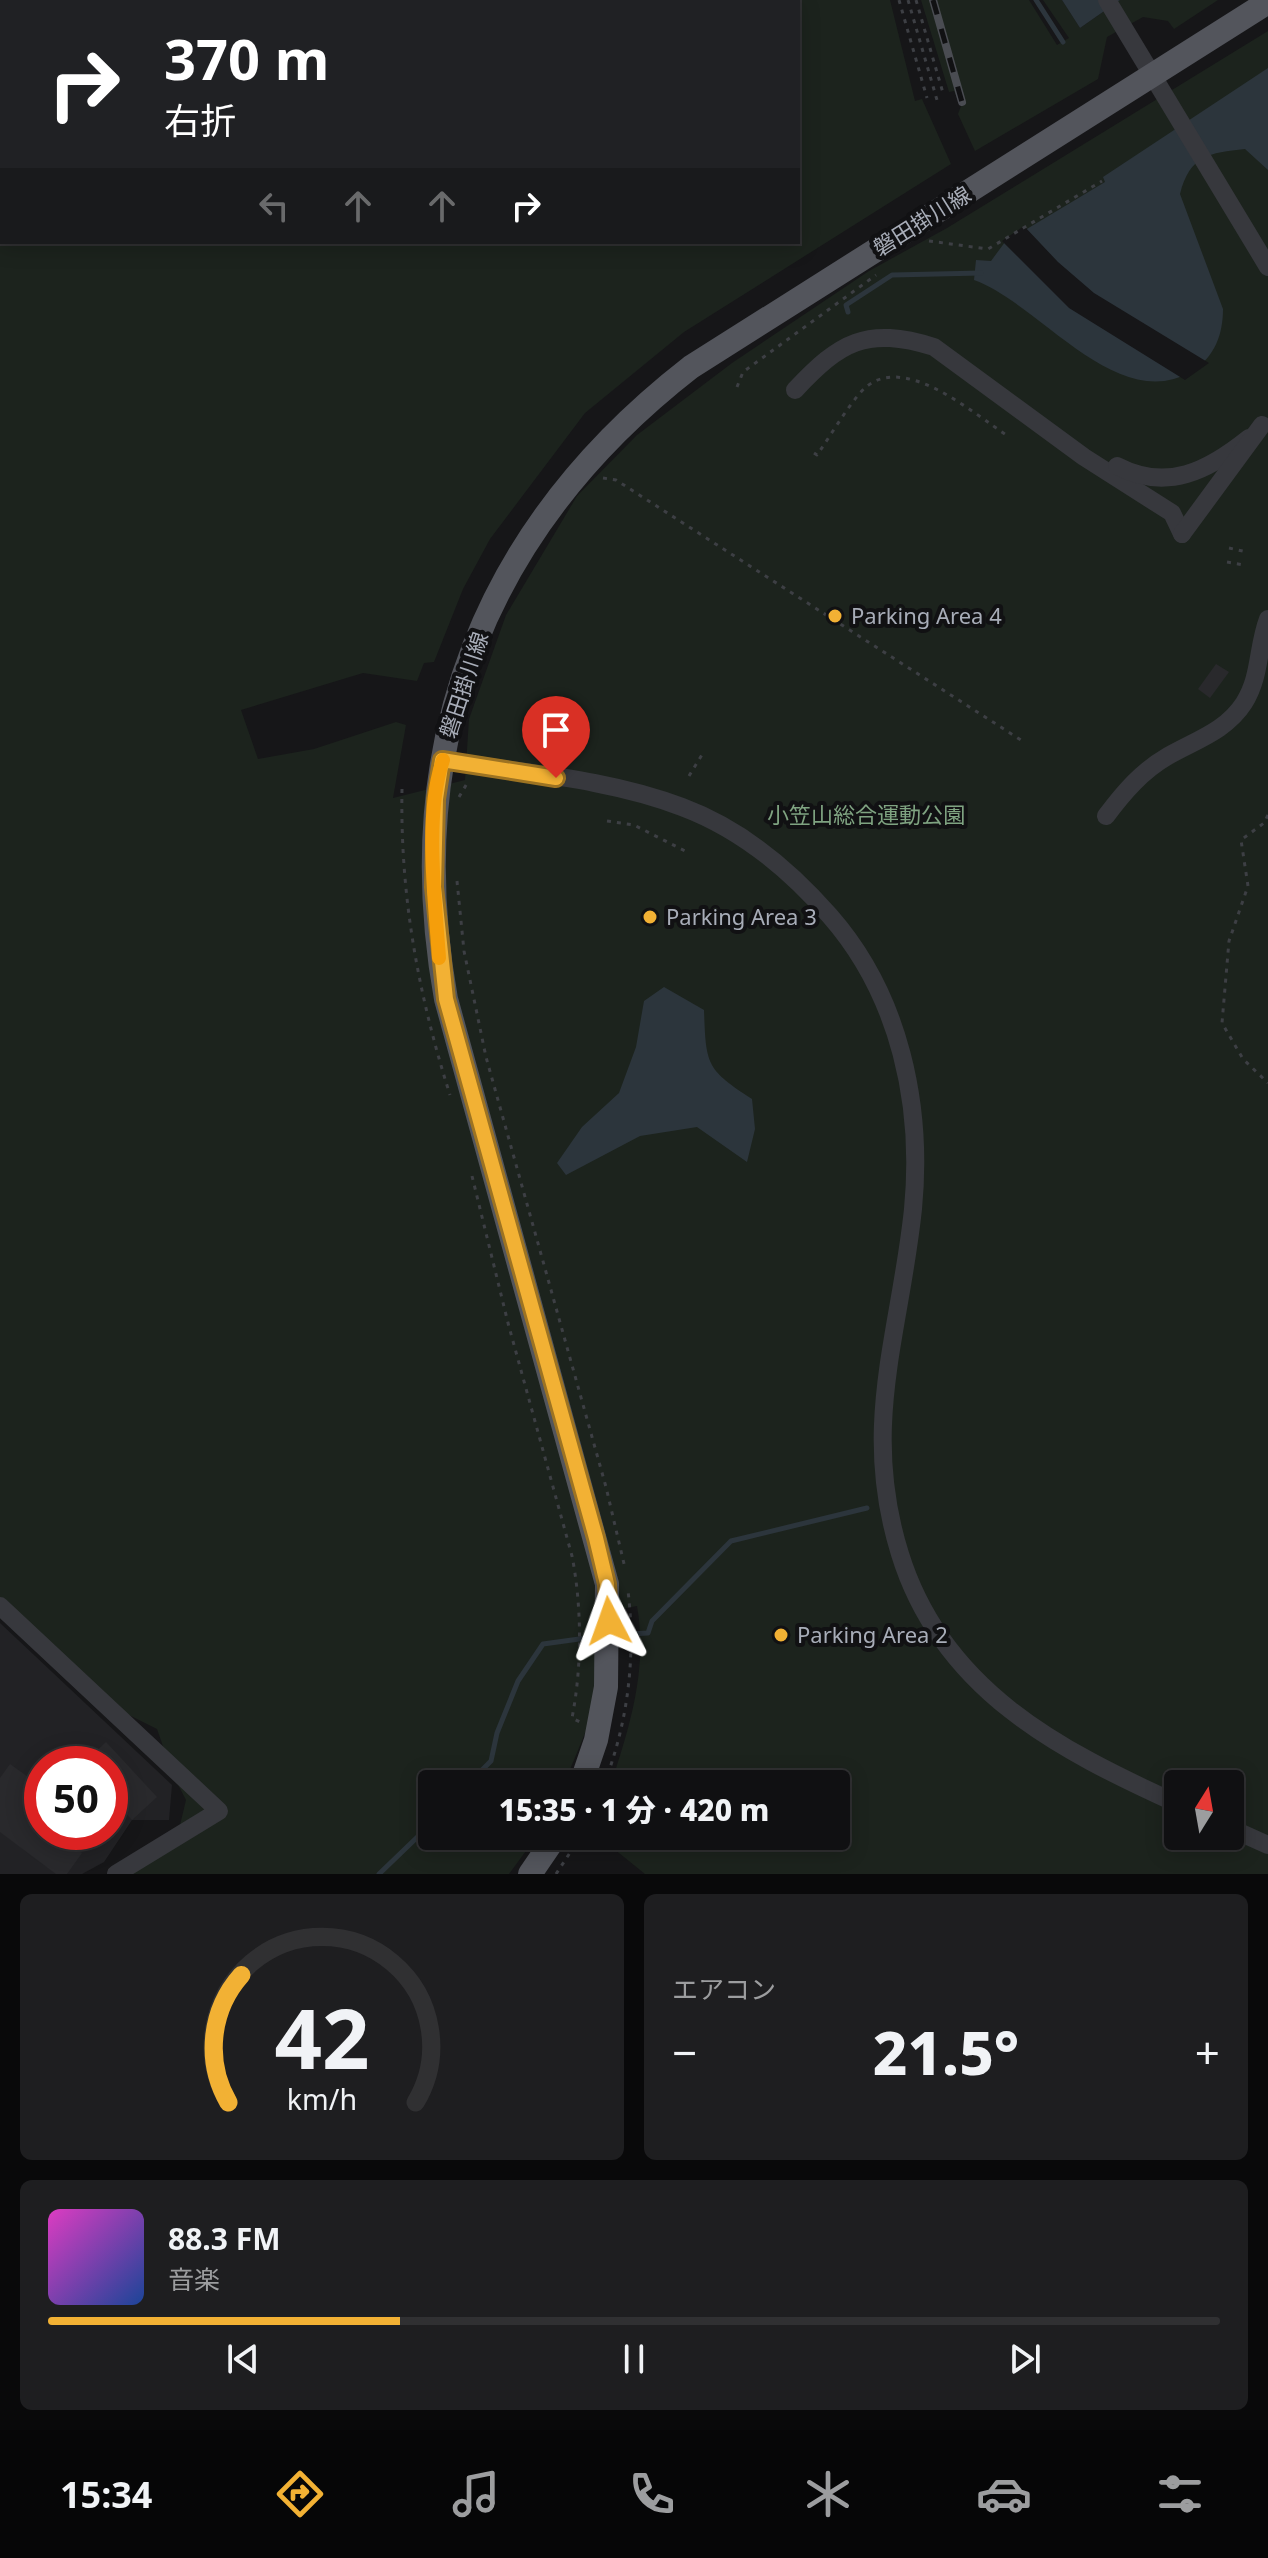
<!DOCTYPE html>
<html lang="ja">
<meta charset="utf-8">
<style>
:root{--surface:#101012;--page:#1e1e20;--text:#f1f3f6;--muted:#9c9d9f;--line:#303032;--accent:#f2b134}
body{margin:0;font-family:"Noto Sans","Noto Sans JP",sans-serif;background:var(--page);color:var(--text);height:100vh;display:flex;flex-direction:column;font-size:30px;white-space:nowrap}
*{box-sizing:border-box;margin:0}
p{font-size:26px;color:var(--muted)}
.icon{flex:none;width:44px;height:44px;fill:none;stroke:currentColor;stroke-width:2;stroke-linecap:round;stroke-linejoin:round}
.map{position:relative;height:1874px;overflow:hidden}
.sheet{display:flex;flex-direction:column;gap:20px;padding:20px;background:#09090a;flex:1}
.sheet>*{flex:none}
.top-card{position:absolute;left:0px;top:0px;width:800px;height:244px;box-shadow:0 4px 20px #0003,0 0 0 2px var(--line);background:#202124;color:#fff;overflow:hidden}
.needle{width:52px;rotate:11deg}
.buttons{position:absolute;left:1164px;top:1770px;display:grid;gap:16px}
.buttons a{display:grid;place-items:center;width:80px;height:80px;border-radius:8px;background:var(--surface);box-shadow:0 4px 20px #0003,0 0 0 2px var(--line);font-size:40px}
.speed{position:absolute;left:24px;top:1746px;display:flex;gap:16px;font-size:40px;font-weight:700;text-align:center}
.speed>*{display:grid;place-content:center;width:104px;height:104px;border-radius:50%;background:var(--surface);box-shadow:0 4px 20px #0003,0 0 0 2px var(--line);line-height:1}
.speed .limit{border:12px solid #d22;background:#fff;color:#111}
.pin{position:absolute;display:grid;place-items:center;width:68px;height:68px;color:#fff;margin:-82px -34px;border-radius:50% 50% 50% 0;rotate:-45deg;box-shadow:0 0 8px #0007}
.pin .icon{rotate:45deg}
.me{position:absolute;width:88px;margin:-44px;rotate:356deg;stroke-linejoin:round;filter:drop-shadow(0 0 6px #0008)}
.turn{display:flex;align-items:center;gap:28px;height:168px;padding:0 32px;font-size:36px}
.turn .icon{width:104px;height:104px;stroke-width:2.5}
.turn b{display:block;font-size:56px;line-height:68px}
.lanes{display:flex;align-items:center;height:76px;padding:0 32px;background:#0003;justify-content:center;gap:40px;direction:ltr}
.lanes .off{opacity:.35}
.big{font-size:60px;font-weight:800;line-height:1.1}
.sheet .tile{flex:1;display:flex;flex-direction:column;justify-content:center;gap:12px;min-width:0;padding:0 28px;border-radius:12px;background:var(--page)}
.sheet .dial{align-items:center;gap:0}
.dial svg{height:208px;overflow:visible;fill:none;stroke:var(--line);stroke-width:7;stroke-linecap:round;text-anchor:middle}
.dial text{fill:var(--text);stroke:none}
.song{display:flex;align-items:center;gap:24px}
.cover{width:96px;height:96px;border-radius:12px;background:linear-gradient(135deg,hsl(310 70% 55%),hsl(220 70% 35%))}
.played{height:8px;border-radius:4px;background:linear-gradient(90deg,var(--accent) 30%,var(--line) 30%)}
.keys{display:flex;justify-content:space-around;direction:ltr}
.heat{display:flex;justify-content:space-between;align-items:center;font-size:44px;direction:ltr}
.sheet .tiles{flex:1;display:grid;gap:20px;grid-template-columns:1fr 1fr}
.tile:last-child{grid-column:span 2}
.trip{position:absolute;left:418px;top:1770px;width:432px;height:80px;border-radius:8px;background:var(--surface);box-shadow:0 4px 20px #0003,0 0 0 2px var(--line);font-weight:800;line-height:80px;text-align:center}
.tab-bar{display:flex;height:128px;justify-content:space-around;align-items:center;background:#060607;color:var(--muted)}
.tab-bar .icon{width:56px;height:56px}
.tab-bar .selected{color:var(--accent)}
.tab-bar b{font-size:36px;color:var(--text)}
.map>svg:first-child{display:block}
.built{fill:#222225;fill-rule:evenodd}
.green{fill:#1c231d;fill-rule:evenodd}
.water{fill:#2c353c}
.pier{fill:#161618}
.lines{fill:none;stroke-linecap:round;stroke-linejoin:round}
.stream{stroke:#2c353c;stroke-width:5}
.building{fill:#29292c}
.path{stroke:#3d3f44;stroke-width:3;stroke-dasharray:4 6;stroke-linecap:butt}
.minor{stroke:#37383d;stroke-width:18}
.major{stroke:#53555c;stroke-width:24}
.rail-casing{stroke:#4a4c52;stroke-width:8}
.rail{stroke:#111113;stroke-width:5;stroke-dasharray:15;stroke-linecap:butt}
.route-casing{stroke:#9d7322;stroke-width:20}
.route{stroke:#f2b134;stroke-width:14}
.slow{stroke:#f59e0b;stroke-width:14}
.poi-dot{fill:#f2b134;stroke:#111113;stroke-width:3}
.labels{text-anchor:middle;stroke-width:8;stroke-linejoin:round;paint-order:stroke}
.street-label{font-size:22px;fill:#a8adb8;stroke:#111113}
.poi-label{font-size:22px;fill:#a8adb8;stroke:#111113;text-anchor:start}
.park-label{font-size:22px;fill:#7fa381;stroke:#111113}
</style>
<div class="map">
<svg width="1268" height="1874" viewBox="0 0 1268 1874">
<rect width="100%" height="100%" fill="#161618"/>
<g class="built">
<polygon points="188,0 853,0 798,2"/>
<path d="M0,1623l172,162 -3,35h-37l-28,42 -22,12h-82zM42,1764h68v68h-68z"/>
</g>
<g class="green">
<path d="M0,0h215l-213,2v240h796v-240l-63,-2h155l25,101 7,-2 29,65 -267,168 -99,81 -95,126 -27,50 -29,73 -10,1 -7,18 -54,-8 -122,37 17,49 56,-10 82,-27 10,3 -13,73 72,-18 4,-61 37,-104 71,-119 60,-61 95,-72 137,-92 78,-43 321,-197v1843h-623l-47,-38h238v-52h-225c19,-58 37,-116 26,-178l-37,7v41l-12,72 -24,58h-132v52h105l-28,38h-399l70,-49 6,-25 -13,-25 -16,-46 -56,-28 -101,-95zM1178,1784h52v52h-52z"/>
<polygon points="921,0 1029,0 1057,45 1069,38 1043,0 1062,0 1080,28 1120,0 1218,0 1174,29 1168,21 1143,17 1107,37 1098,79 975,151 958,114 961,106 954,91 949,92"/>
</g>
<g class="water">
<polygon points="1062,0 1120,0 1080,28"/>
<path d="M1268,68v102l-23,-21c-36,4 -55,6 -65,45l43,115c0,25 -8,48 -31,62 -74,45 -153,-68 -218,-91l2,-20 15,1 14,-19 100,-60 -2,-5z"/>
<path d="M664,987l40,23c2,55 2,59 48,89l3,30 -8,33 -50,-35 -57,9 -74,39 -9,-12 25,-36 37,-34 17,-46 8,-46z"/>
</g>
<polygon class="pier" points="1024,226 1058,262 1094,293 1209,363 1185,380 1069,308 1002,241"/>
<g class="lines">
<g class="stream">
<polyline points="1036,0 1063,42"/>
<polyline points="848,312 846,305 892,275 981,273"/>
<polyline points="615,1635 648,1633 652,1621 731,1541 867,1508"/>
<polyline points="468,1784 491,1761 497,1733 518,1681 543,1644 601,1636"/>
<polyline points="379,1874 432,1823"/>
</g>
</g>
<g class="building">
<polygon points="1216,664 1229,672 1210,698 1198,689"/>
<polygon points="106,1742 157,1797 132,1820 110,1796 110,1764 83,1764"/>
<polygon points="10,1764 42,1787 42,1832 84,1832 74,1848 82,1853 67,1874 56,1874 0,1832 0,1778"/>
</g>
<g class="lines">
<g class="path">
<polyline points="899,0 927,98"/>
<polyline points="908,0 937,100"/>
<polyline points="916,0 943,93"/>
<polyline points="929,241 988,249 1102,181"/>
<polyline points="737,387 743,372 876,275"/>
<path d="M814,453l3,2c14,-20 27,-43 43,-62 39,-46 112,20 148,43"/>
<polyline points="603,478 616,480 1024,742"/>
<polyline points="1229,548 1247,552"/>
<polyline points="1227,562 1244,565"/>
<polyline points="689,776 703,753"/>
<path d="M402,789c-2,106 16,205 48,306"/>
<polyline points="459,797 469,780"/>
<polyline points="1268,815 1264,823 1241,840 1248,886 1229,941 1222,1023 1243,1059 1268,1083"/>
<polyline points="607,821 634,825 689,853"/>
<polyline points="457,881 464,951 486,1057 606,1487 625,1568"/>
<path d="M472,1176l36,147 64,233c10,51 10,111 0,162l8,4"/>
<path d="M604,1784c24,-61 32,-128 24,-193"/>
<polyline points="556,1874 581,1836"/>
</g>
<g class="minor">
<polyline points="276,0 277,2"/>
<polyline points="1107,0 1268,267"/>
<polyline points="722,2 723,0"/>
<path d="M795,390c45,-48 71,-64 139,-43l150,110 88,56 10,21"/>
<path d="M1117,466c50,26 91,5 132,-28"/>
<polyline points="1182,534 1262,425"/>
<path d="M442,760c79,13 165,18 240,47 59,22 108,63 148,109 70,80 93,189 83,293 -13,125 -53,217 -13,345 42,136 159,196 278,250"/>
<path d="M1106,816c18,-24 36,-45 62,-60 28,-16 58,-25 76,-53 17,-27 13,-55 24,-84"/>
<polyline points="0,1606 219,1811 116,1874"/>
<polyline points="1230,1828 1268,1845"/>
</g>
<g class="major">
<path d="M581,1784l15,-44 10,-53 1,-103 -161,-585c-46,-257 39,-472 245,-632l577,-365"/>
<polyline points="530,1874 556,1836"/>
</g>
<defs>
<polyline id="rail" points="933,0 962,102"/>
</defs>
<use href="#rail" class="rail-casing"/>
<use href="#rail" class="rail"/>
</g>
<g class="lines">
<defs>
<polyline id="route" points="556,778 442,760 436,799 434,887 446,999 596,1538 607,1584 609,1621"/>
</defs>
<use href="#route" class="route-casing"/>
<use href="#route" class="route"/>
<path class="slow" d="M439,958c-4,-59 -15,-143 4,-198"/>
</g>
<g class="poi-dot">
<circle cx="835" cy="616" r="8"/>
<circle cx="650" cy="917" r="8"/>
<circle cx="781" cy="1635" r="8"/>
</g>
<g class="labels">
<g class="street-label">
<text transform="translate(922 221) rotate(-32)" y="8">磐田掛川線</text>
<text transform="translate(464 685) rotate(-72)" y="8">磐田掛川線</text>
</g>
<g class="poi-label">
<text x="851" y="624">Parking Area 4</text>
<text x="666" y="925">Parking Area 3</text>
<text x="797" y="1643">Parking Area 2</text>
</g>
<g class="park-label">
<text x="866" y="823">小笠山総合運動公園</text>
</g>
</g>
</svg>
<div class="buttons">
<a><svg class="needle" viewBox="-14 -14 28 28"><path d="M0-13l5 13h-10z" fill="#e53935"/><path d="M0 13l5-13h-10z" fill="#9c9d9f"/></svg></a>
</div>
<div class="speed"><div class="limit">50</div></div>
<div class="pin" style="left:556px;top:778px;background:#d93025"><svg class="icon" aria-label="arrive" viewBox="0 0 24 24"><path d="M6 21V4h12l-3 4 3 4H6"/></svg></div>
<svg class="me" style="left:609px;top:1621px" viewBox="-20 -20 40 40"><path d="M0-17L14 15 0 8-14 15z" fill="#f2b134" stroke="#fff" stroke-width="4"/></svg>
<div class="trip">15:35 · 1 分 · 420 m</div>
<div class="top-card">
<div class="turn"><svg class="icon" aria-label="right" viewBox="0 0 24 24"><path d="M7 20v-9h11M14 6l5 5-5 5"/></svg><div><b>370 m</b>右折</div></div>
<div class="lanes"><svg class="icon off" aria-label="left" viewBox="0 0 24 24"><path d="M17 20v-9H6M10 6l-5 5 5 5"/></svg><svg class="icon off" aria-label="ahead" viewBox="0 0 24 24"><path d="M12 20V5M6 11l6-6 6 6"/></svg><svg class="icon off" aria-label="ahead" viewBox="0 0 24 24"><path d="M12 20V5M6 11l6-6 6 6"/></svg><svg class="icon" aria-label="right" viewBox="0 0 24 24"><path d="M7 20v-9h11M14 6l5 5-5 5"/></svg></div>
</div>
</div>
<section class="sheet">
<div class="tiles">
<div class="tile dial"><svg viewBox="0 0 100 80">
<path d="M14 69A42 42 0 1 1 86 69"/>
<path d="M14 69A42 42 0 0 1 19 20" stroke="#f2b134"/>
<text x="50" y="56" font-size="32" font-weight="700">42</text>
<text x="50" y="72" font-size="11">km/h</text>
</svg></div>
<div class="tile"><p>エアコン</p>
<div class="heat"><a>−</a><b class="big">21.5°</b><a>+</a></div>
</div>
<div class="tile">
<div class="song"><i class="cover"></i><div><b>88.3 FM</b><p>音楽</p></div></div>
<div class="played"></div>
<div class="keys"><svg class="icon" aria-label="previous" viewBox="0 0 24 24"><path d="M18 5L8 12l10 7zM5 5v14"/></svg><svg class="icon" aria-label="pause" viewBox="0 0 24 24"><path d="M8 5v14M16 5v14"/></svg><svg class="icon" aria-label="next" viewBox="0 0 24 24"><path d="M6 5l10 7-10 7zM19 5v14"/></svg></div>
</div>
</div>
</section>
<nav class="tab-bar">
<b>15:34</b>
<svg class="icon selected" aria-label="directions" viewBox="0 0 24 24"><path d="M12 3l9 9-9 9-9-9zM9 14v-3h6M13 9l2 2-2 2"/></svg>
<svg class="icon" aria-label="music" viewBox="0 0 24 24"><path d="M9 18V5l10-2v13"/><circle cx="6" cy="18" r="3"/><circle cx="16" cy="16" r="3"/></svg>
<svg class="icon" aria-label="phone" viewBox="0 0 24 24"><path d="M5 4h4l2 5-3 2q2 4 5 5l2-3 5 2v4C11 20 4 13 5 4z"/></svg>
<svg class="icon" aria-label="climate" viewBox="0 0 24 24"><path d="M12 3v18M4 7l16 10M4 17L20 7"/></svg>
<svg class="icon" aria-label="car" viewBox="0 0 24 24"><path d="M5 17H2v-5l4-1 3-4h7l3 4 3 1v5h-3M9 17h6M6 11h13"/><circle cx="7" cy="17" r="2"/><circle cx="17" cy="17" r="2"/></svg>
<svg class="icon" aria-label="filters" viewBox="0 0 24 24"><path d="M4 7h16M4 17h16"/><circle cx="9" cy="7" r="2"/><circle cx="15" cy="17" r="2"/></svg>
</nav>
